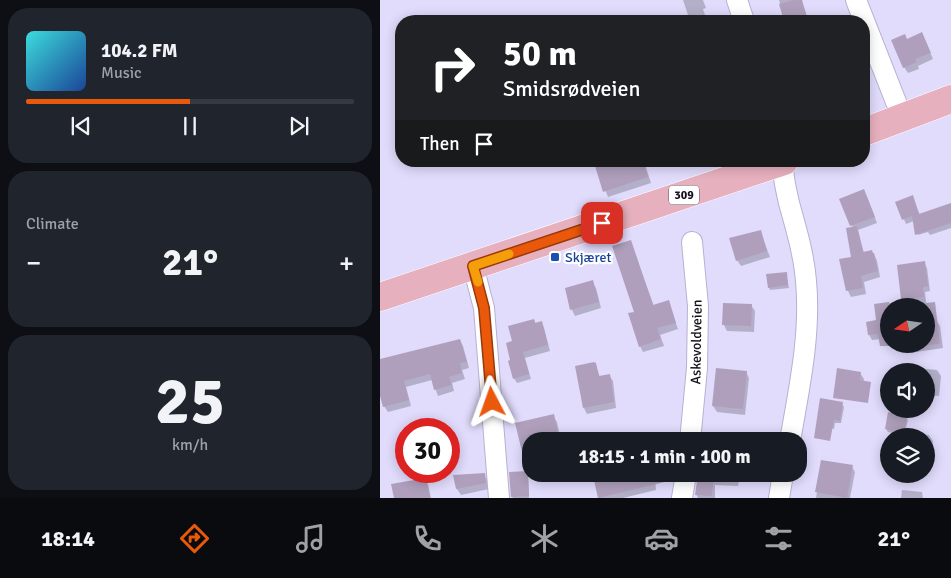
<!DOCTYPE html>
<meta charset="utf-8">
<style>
:root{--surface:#171b24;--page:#20242c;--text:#f1f3f6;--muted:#9ea1a6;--line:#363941;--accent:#ea580c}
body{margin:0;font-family:Signika,sans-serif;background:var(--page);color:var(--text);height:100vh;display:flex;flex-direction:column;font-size:19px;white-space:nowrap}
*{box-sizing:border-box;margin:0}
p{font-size:16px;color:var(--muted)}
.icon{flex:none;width:28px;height:28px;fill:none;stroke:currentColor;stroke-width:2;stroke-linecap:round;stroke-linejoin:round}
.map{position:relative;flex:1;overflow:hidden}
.drawer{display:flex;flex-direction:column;gap:8px;padding:8px;background:#0d0f14;width:380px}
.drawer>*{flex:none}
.top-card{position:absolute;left:15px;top:15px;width:475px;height:152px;border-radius:20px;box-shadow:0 2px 12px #0003;background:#202124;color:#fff;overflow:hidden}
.needle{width:32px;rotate:257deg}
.buttons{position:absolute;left:500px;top:298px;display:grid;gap:10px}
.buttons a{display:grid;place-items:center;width:55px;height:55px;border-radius:50%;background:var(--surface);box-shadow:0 2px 12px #0003;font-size:25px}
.speed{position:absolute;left:15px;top:418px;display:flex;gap:10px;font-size:25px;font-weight:700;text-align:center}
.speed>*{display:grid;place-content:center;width:65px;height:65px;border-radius:50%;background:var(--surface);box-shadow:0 2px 12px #0003;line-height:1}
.speed .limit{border:8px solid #d22;background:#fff;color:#111}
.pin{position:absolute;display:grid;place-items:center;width:42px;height:42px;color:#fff;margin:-21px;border-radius:10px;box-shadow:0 2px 8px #0006}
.me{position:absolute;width:55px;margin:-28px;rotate:356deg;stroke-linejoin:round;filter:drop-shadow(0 0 4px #0008)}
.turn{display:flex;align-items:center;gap:18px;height:105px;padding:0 25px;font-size:22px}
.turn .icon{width:65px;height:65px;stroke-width:2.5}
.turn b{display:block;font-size:35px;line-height:42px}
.then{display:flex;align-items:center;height:48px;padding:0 25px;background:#0003;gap:10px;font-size:19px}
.big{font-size:38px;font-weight:700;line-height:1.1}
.drawer .widget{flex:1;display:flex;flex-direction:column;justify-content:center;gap:8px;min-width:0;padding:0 18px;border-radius:20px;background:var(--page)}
.drawer .dial{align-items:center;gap:0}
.dial b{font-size:65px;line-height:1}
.song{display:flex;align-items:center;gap:15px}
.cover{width:60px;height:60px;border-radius:8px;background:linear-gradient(135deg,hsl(180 70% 55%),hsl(220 70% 35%))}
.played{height:5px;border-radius:2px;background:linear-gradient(90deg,var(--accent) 50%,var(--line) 50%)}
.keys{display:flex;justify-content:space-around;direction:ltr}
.heat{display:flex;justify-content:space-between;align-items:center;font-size:28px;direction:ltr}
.trip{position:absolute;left:142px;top:432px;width:285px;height:50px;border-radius:20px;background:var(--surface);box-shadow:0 2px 12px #0003;font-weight:700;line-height:50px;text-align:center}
.tabs{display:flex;height:80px;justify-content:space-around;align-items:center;background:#090b0e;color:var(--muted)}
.tabs .icon{width:35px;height:35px}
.tabs .current{color:var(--accent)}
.tabs b{font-size:22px;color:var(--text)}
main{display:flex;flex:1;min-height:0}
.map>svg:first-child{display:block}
.shadow{fill:#0003}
.building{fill:#af9fbc}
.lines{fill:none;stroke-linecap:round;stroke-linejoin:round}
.minor-casing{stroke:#b7b1d1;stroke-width:22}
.primary-casing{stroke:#fff;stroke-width:29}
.minor{stroke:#fff;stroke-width:20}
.primary{stroke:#e7b0bf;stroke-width:28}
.route-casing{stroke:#983908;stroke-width:12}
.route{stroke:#ea580c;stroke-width:9}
.slow{stroke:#f59e0b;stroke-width:9}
.transit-dot{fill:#1a4fb4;stroke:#fff;stroke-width:2}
.labels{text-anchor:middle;stroke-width:4.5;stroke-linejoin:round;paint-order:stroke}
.shield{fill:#fff;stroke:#5a5860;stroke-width:1}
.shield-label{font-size:12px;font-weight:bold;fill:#14111c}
.transit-label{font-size:14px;fill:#164399;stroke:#fff;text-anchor:start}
.street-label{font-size:14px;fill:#14111c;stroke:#fff}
</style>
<main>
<section class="drawer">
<div class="widget">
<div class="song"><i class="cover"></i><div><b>104.2 FM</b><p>Music</p></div></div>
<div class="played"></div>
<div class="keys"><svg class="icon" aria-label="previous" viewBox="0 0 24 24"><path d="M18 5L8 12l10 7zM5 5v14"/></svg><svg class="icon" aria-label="pause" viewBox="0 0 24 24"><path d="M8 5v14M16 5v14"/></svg><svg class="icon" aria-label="next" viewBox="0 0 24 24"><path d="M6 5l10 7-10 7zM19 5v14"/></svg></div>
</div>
<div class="widget"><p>Climate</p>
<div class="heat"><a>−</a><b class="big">21°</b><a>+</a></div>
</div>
<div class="widget dial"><b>25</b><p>km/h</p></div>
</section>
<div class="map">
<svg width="571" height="498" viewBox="0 0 571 498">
<rect width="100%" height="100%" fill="#e1dbfc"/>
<g class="shadow">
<polygon points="303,0 323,0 326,8 323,9 327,21 310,21"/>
<polygon points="399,0 421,0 429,21 405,21"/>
<polygon points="527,40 545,40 553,59 538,66 539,69 528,73 524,67"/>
<polygon points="222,161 264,161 271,183 228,197 215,164"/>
<polygon points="487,197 497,223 478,230 484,253 494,254 497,261 500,277 484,282 486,294 471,297 468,291 461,260 472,258 473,228 461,200"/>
<polygon points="534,201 540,215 571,205 571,228 550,235 548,232 538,235 534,221 526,224 517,203"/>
<polygon points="380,231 390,257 361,266 357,260"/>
<polygon points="250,241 274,306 288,302 298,329 280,335 284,346 263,352 260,346 255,312"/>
<polygon points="544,263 547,268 550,291 545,292 548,322 557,321 560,326 563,348 530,353 528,348 528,344 546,344 546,306 509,306 509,338 492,340 489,335 498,321 496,305 523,301 519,266"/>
<polygon points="406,273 409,288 390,290 389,287"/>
<polygon points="212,282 216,288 221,308 195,316 192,310 186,289"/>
<polygon points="371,305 375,311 374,332 347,331 344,325"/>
<polygon points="154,320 156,324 161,322 164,328 170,351 145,358 151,379 137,383 134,378 134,342"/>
<polygon points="80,340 83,346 89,368 82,370 85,379 72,383 74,391 58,396 52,380 26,387 31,406 8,412 4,406 0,391 0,361"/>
<polygon points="215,364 220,377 229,375 233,381 236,408 207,414 204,408"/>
<polygon points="526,367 557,370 561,376 559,396 547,395 546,405 546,371 526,371"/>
<polygon points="366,372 369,378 365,415 337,412 333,406"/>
<polygon points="480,373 484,379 482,390 456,383"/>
<polygon points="462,404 464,407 461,423 455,423 454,429 439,427"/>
<polygon points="173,416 177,422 181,441 151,441 151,453 146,454 142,448"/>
<polygon points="526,417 528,420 525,432 549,435 553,441 549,470 546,470 546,436 527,436 508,432 506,429"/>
<polygon points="442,461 472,467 475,472 470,498 436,498"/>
<polygon points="147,473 148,475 149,498 133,498 132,496"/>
<polygon points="227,474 295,474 295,476 275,478 276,490 243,498 219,498 214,477"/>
<polygon points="319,474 364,474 364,482 359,481 358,486 335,485 335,498 318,498 316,494"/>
<polygon points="104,475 108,481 109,489 81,495 77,489 75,476"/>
<polygon points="45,479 48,484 51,498 15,498"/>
<polygon points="522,490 542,492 543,498 521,498"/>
</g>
<g class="building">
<polygon points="414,0 422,0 428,21 404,21 399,4"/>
<polygon points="542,32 551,53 535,59 537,62 523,68 511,40 525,34 527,39"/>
<polygon points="229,161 263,161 268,177 223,192 215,166"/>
<polygon points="484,189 495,217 470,226 459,199"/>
<polygon points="533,195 539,214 533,216 571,203 571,223 535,235 532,216 522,220 515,202"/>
<polygon points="477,226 483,252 492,250 493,253 494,253 498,271 481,276 483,288 466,291 459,259 471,257 466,228"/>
<polygon points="381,230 387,251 356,261 349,238"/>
<polygon points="251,240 273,305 289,300 296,323 277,328 281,339 259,347 248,313 254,312 232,246"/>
<polygon points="545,261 548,286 543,287 544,297 521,299 517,265"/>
<polygon points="407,272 408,285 388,288 386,274"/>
<polygon points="213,280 219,302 190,310 185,288"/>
<polygon points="509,302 509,346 500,346 498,334 488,335 486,322 496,320 494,304"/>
<polygon points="555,302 560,344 546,345 546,303"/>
<polygon points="343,303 372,304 371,326 342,325"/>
<polygon points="154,319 155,323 162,321 168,345 143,352 149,374 133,379 128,361 130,360 126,343 132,341 128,326"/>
<polygon points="80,339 87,362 80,363 82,373 69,377 72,385 54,390 50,374 24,381 29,400 3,407 0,396 0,359"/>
<polygon points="214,362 216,363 219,376 230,374 234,402 203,408 195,366"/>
<polygon points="336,368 367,371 363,409 332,406"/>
<polygon points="457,368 481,372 480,380 491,382 488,403 453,398"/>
<polygon points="440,398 463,402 460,421 454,420 450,441 434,438"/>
<polygon points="508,412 527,416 524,433 505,429"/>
<polygon points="174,414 179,438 167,441 151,441 151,467 146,468 135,423"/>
<polygon points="441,460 473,465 467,498 435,492"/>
<polygon points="148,471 149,496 131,497 129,472"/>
<polygon points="105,473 106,483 76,489 73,475"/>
<polygon points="222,474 242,474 243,476 263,474 294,474 293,480 218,498 213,476"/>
<polygon points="318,474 334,474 332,496 315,495"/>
<polygon points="46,478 50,498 14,498 11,484"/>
</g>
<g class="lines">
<defs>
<g id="minor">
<polyline points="357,0 364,21"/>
<polyline points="476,0 516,102"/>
<path d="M403,161c-1,15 3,27 6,42 7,25 15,52 17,78 5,53 -7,108 -16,160"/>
<polyline points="93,266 104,308 119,498"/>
<polyline points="310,441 317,368 318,306 312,242"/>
<polyline points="302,498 306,474"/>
<polyline points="399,498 403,474"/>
</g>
<g id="primary">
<polyline points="484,132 571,99"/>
<polyline points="0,297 404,161"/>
</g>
</defs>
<use href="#minor" class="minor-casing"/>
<use href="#primary" class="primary-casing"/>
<use href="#minor" class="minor"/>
<use href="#primary" class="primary"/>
</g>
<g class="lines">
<defs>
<polyline id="route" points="112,402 104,308 93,266 222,223"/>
</defs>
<use href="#route" class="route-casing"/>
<use href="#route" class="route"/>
<polyline class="slow" points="98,282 93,266 129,254"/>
</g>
<rect class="transit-dot" x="170" y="252" width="10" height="10" rx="2.5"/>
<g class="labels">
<rect class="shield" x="289" y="185.5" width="30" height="19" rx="4"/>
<g class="shield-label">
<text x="304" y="199">309</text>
</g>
<g class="transit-label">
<text x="185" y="262">Skjæret</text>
</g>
<g class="street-label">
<text transform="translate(316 342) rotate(-89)" y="5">Askevoldveien</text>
</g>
</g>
</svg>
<div class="buttons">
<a><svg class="needle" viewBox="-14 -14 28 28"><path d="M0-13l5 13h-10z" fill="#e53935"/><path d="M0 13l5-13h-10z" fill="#9ea1a6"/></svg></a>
<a><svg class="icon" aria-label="sound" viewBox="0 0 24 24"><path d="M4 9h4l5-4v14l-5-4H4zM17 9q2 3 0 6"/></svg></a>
<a><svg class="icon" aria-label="layers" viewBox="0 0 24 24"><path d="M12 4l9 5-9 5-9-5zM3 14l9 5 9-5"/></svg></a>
</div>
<div class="speed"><div class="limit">30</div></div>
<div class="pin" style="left:222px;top:223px;background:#d93025"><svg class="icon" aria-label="arrive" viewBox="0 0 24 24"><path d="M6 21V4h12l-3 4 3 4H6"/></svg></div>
<svg class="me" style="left:112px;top:402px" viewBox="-20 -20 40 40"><path d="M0-17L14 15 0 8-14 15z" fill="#ea580c" stroke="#fff" stroke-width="4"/></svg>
<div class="trip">18:15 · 1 min · 100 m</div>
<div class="top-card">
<div class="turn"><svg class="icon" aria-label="right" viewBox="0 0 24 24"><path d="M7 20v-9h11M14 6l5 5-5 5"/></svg><div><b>50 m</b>Smidsrødveien</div></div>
<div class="then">Then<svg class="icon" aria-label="arrive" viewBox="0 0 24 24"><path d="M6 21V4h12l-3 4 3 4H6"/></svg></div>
</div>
</div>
</main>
<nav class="tabs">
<b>18:14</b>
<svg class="icon current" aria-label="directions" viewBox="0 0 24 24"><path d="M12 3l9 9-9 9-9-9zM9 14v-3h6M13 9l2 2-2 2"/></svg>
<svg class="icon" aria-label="music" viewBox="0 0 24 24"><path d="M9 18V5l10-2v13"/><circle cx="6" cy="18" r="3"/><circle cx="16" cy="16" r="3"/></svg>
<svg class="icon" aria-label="phone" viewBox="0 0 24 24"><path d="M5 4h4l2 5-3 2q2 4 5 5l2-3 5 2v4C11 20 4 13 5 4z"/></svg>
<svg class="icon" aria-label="climate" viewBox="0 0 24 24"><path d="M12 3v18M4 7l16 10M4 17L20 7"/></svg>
<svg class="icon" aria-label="car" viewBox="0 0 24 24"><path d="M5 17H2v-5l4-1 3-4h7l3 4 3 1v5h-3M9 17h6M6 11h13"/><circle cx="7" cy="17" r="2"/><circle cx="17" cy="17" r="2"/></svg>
<svg class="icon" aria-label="filters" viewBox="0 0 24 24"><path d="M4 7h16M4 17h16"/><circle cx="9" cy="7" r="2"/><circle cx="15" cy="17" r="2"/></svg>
<b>21°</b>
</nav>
